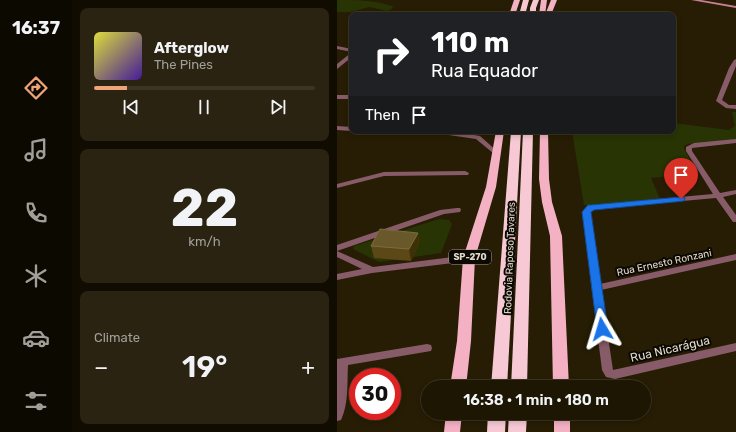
<!DOCTYPE html>
<meta charset="utf-8">
<style>
:root{--surface:#1d1603;--page:#2a2312;--text:#f1f3f6;--muted:#a09f9a;--line:#3b3525;--accent:#efa378}
body{margin:0;font-family:Rubik,sans-serif;background:var(--page);color:var(--text);height:100vh;display:flex;flex-direction:column;font-size:15px;white-space:nowrap}
*{box-sizing:border-box;margin:0}
p{font-size:13px;color:var(--muted)}
.icon{flex:none;width:22px;height:22px;fill:none;stroke:currentColor;stroke-width:2;stroke-linecap:round;stroke-linejoin:round}
.map{position:relative;flex:1;overflow:hidden}
.sheet{display:flex;flex-direction:column;gap:8px;padding:8px;background:#100c02;width:265px}
.sheet>*{flex:none}
.hud{position:absolute;left:12px;top:12px;width:327px;height:122px;border-radius:8px;box-shadow:0 2px 6px #0003,0 0 0 1px var(--line);background:#202124;color:#fff;overflow:hidden}
.speed{position:absolute;left:12px;top:368px;display:flex;gap:8px;font-size:20px;font-weight:700;text-align:center}
.speed>*{display:grid;place-content:center;width:52px;height:52px;border-radius:50%;background:var(--surface);box-shadow:0 2px 6px #0003,0 0 0 1px var(--line);line-height:1}
.speed .limit{border:6px solid #d22;background:#fff;color:#111}
.pin{position:absolute;display:grid;place-items:center;width:34px;height:34px;color:#fff;margin:-41px -17px;border-radius:50% 50% 50% 0;rotate:-45deg;box-shadow:0 0 4px #0007}
.pin .icon{rotate:45deg}
.me{position:absolute;width:44px;margin:-22px;rotate:353deg;stroke-linejoin:round;filter:drop-shadow(0 0 3px #0008)}
.turn{display:flex;align-items:center;gap:14px;height:84px;padding:0 16px;font-size:18px}
.turn .icon{width:52px;height:52px;stroke-width:2.5}
.turn b{display:block;font-size:28px;line-height:34px}
.then{display:flex;align-items:center;height:38px;padding:0 16px;background:#0003;gap:8px;font-size:15px}
.big{font-size:30px;font-weight:600;line-height:1.1}
.sheet .tile{flex:1;display:flex;flex-direction:column;justify-content:center;gap:6px;min-width:0;padding:0 14px;border-radius:8px;background:var(--page)}
.sheet .dial{align-items:center;gap:0}
.dial b{font-size:52px;line-height:1}
.song{display:flex;align-items:center;gap:12px}
.cover{width:48px;height:48px;border-radius:6px;background:linear-gradient(135deg,hsl(60 70% 55%),hsl(260 70% 35%))}
.played{height:4px;border-radius:2px;background:linear-gradient(90deg,var(--accent) 15%,var(--line) 15%)}
.keys{display:flex;justify-content:space-around;direction:ltr}
.heat{display:flex;justify-content:space-between;align-items:center;font-size:22px;direction:ltr}
.trip{position:absolute;left:84px;top:380px;width:230px;height:40px;border-radius:20px;background:var(--surface);box-shadow:0 2px 6px #0003,0 0 0 1px var(--line);font-weight:600;line-height:40px;text-align:center}
main{display:flex;flex:1;min-height:0}
.tab-bar{display:flex;flex-direction:column;width:72px;justify-content:space-around;align-items:center;background:#0c0901;color:var(--muted)}
.tab-bar .icon{width:28px;height:28px}
.tab-bar .selected{color:var(--accent)}
.tab-bar b{font-size:18px;color:var(--text)}
.map>svg:first-child{display:block}
.green{fill:#283404}
.lines{fill:none;stroke-linecap:round;stroke-linejoin:round}
.minor{fill:#875c68;fill-rule:evenodd}
.secondary{fill:#c47f93;fill-rule:evenodd}
.trunk{fill:#f4b1c4;fill-rule:evenodd}
.motorway{fill:#f6c9d5;fill-rule:evenodd}
.wall{fill:#5b4816}
.shaded-wall{fill:#403006}
.building{fill:#695829;stroke:#7c6c42}
.route{fill:#1a73e8;stroke:#114b97}
.labels{text-anchor:middle;stroke-width:4;stroke-linejoin:round;paint-order:stroke}
.shield{fill:#0c0802;stroke:#a09a8f;stroke-width:1}
.shield-label{font-size:9px;font-weight:bold;fill:#e0d9cb}
.street-label{font-size:10px;fill:#e0d9cb;stroke:#0c0802}
.near-street-label{font-size:12px;fill:#e0d9cb;stroke:#0c0802}
</style>
<main>
<nav class="tab-bar">
<b>16:37</b>
<svg class="icon selected" aria-label="directions" viewBox="0 0 24 24"><path d="M12 3l9 9-9 9-9-9zM9 14v-3h6M13 9l2 2-2 2"/></svg>
<svg class="icon" aria-label="music" viewBox="0 0 24 24"><path d="M9 18V5l10-2v13"/><circle cx="6" cy="18" r="3"/><circle cx="16" cy="16" r="3"/></svg>
<svg class="icon" aria-label="phone" viewBox="0 0 24 24"><path d="M5 4h4l2 5-3 2q2 4 5 5l2-3 5 2v4C11 20 4 13 5 4z"/></svg>
<svg class="icon" aria-label="climate" viewBox="0 0 24 24"><path d="M12 3v18M4 7l16 10M4 17L20 7"/></svg>
<svg class="icon" aria-label="car" viewBox="0 0 24 24"><path d="M5 17H2v-5l4-1 3-4h7l3 4 3 1v5h-3M9 17h6M6 11h13"/><circle cx="7" cy="17" r="2"/><circle cx="17" cy="17" r="2"/></svg>
<svg class="icon" aria-label="filters" viewBox="0 0 24 24"><path d="M4 7h16M4 17h16"/><circle cx="9" cy="7" r="2"/><circle cx="15" cy="17" r="2"/></svg>
</nav>
<section class="sheet">
<div class="tile">
<div class="song"><i class="cover"></i><div><b>Afterglow</b><p>The Pines</p></div></div>
<div class="played"></div>
<div class="keys"><svg class="icon" aria-label="previous" viewBox="0 0 24 24"><path d="M18 5L8 12l10 7zM5 5v14"/></svg><svg class="icon" aria-label="pause" viewBox="0 0 24 24"><path d="M8 5v14M16 5v14"/></svg><svg class="icon" aria-label="next" viewBox="0 0 24 24"><path d="M6 5l10 7-10 7zM19 5v14"/></svg></div>
</div>
<div class="tile dial"><b>22</b><p>km/h</p></div>
<div class="tile"><p>Climate</p>
<div class="heat"><a>−</a><b class="big">19°</b><a>+</a></div>
</div>
</section>
<div class="map">
<svg width="399" height="432" viewBox="0 0 399 432">
<rect width="100%" height="100%" fill="#271d04"/>
<g class="green">
<path d="M0,0c19,0 37,0 55,6l1,2 -6,3 -18,-4 -18,5h-14z"/>
<polygon points="395,112 399,112 399,140 351,144 347,146 347,148 360,173 314,178 323,199 255,206 247,205 235,131 336,131 336,123 392,130 398,126"/>
<polygon points="102,219 112,220 115,224 104,253 42,262 16,249 17,246"/>
</g>
<g class="lines">
<g class="minor">
<polygon points="0,46 15,49 15,57 0,69 0,64 15,52 0,49"/>
<polygon points="399,59 399,66 385,100 392,105 399,105 399,109 389,108 379,101 392,68 397,60"/>
<rect x="0" y="95" width="15" height="4"/>
<polygon points="0,126 15,127 15,131 0,130"/>
<path d="M41,131h39c-6,4 -33,4 -39,0z"/>
<polygon points="95,131 112,131 143,136 161,152 158,154 156,153 139,139 98,133"/>
<polygon points="399,139 399,143 355,148 355,151 383,193 399,190 399,194 386,197 399,215 399,222 396,222 379,198 256,209 253,212 263,284 399,254 399,260 264,290 276,370 399,343 399,351 278,379 269,377 265,370 245,212 251,205 254,205 376,194 349,151 349,147 357,143"/>
<polygon points="128,171 132,173 131,175 47,176 0,188 0,184 47,172"/>
<polygon points="120,208 123,208 124,210 123,212 107,214 0,251 0,245 103,210"/>
<polygon points="0,251 36,267 132,255 136,258 132,261 35,273 0,280 0,274 25,269 0,257"/>
<path d="M90,344l4,1 1,3 -1,3 -83,14c-1,18 1,38 -7,55l-4,1v-62z"/>
</g>
<polygon class="secondary" points="354,0 364,0 399,6 399,8"/>
<g class="trunk">
<polygon points="177,0 183,0 178,15 172,15"/>
<polygon points="204,0 210,0 208,15 214,0 220,0 214,15 202,15"/>
<polygon points="159,131 167,131 159,187 138,258 134,341 129,387 113,387 120,341 126,258 149,187"/>
<polygon points="203,131 211,131 212,179 215,202 225,236 232,387 216,387 213,236 205,202 202,179"/>
<polygon points="109,413 125,413 123,432 107,432"/>
<rect x="217" y="413" width="16" height="19"/>
</g>
<g class="motorway">
<polygon points="186,0 192,0 188,15 182,15"/>
<polygon points="196,0 202,0 199,8 199,15 193,15 193,8"/>
<polygon points="174,131 184,131 170,387 154,387"/>
<polygon points="186,131 196,131 190,387 174,387"/>
<polygon points="151,413 169,413 168,432 150,432"/>
<polygon points="172,413 190,413 189,432 171,432"/>
</g>
</g>
<polygon class="wall" points="81,233 82,244 74,261 37,258 34,246"/>
<polygon class="shaded-wall" points="81,233 82,244 74,261 72,249"/>
<polygon class="building" points="43,229 81,233 72,249 34,246"/>
<polygon class="route" points="344,197 347,197 348,199 347,201 257,210 254,212 271,329 269,332 265,333 261,332 260,329 245,212 251,205 254,205"/>
<g class="labels">
<rect class="shield" x="112" y="250" width="42" height="14" rx="3"/>
<g class="shield-label">
<text x="133" y="260">SP-270</text>
</g>
<g class="street-label">
<text transform="translate(172 258) rotate(-88)" y="4">Rodovia Raposo Tavares</text>
<text transform="translate(327 262) rotate(-12)" y="4">Rua Ernesto Ronzani</text>
</g>
<g class="near-street-label">
<text transform="translate(333 349) rotate(-13)" y="4">Rua Nicarágua</text>
</g>
</g>
</svg>
<div class="speed"><div class="limit">30</div></div>
<div class="pin" style="left:344px;top:199px;background:#d93025"><svg class="icon" aria-label="arrive" viewBox="0 0 24 24"><path d="M6 21V4h12l-3 4 3 4H6"/></svg></div>
<svg class="me" style="left:265px;top:329px" viewBox="-20 -20 40 40"><path d="M0-17L14 15 0 8-14 15z" fill="#1a73e8" stroke="#fff" stroke-width="4"/></svg>
<div class="trip">16:38 · 1 min · 180 m</div>
<div class="hud">
<div class="turn"><svg class="icon" aria-label="right" viewBox="0 0 24 24"><path d="M7 20v-9h11M14 6l5 5-5 5"/></svg><div><b>110 m</b>Rua Equador</div></div>
<div class="then">Then<svg class="icon" aria-label="arrive" viewBox="0 0 24 24"><path d="M6 21V4h12l-3 4 3 4H6"/></svg></div>
</div>
</div>
</main>
